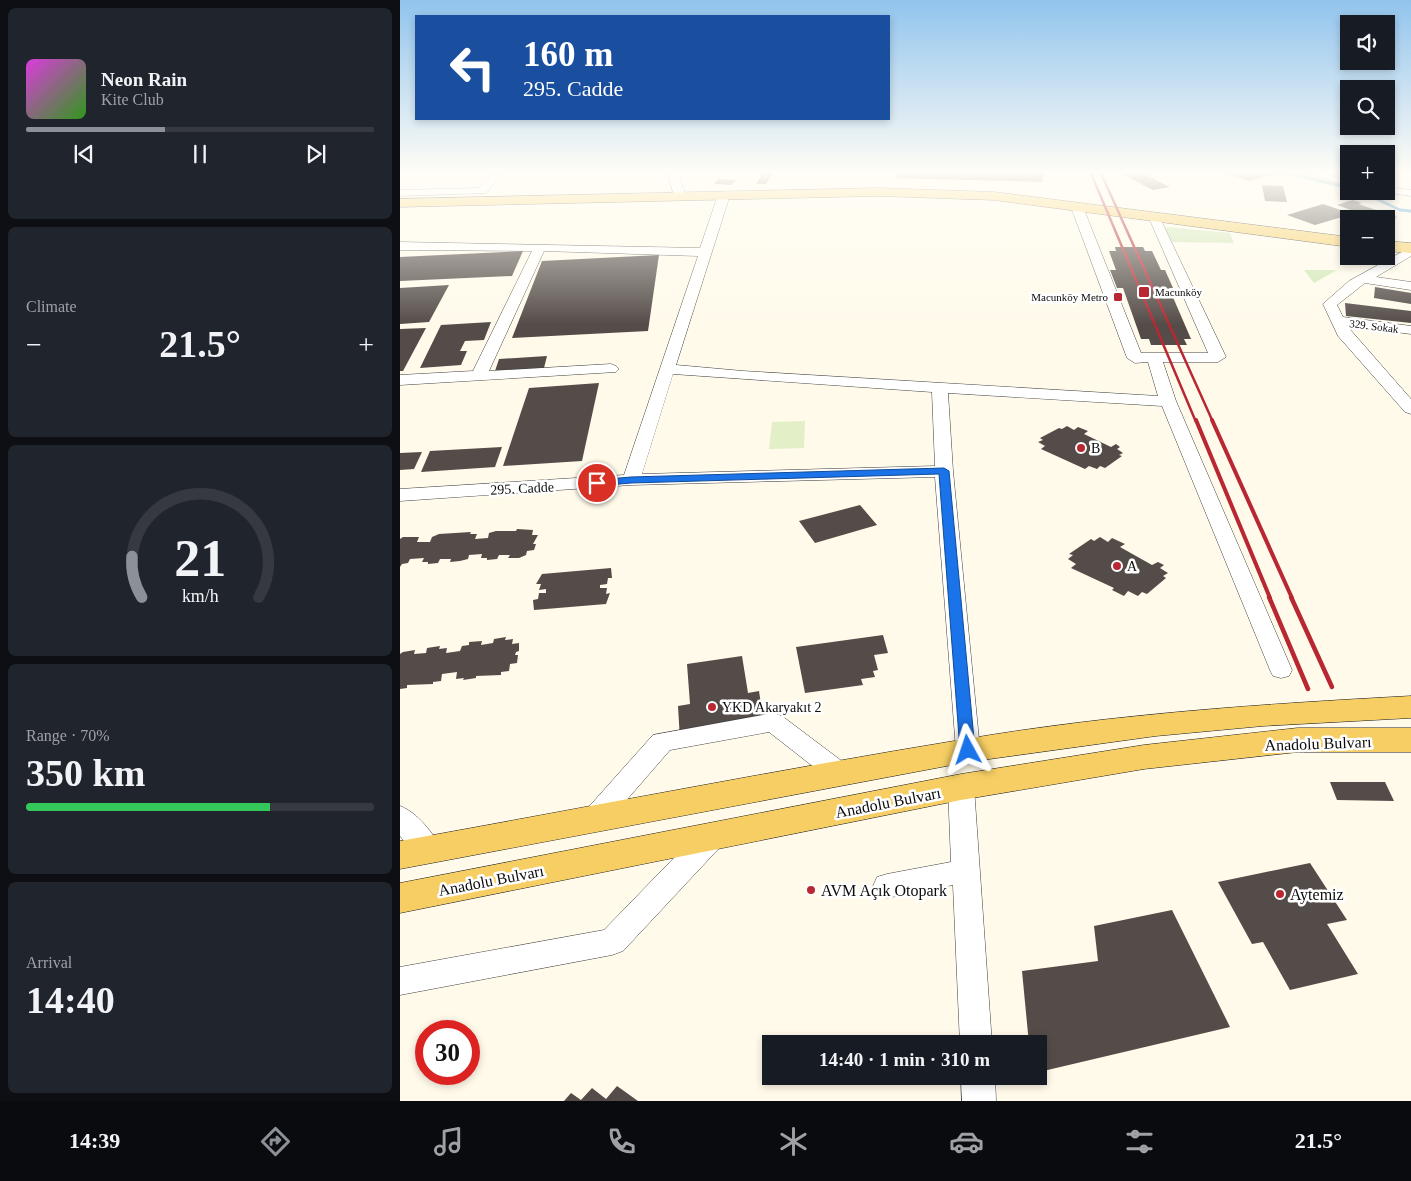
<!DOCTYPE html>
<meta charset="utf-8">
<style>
:root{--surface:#171b24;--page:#20242c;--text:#f1f3f6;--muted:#9ea1a6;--line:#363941;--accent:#8c9099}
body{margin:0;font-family:Georgia,serif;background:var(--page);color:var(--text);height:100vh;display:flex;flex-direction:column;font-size:19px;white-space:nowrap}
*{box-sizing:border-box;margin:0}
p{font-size:16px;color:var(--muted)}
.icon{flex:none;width:28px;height:28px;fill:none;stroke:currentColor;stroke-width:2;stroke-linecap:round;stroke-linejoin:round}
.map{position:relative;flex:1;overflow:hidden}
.drawer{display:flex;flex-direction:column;gap:8px;padding:8px;background:#0d0f14;width:400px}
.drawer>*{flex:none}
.top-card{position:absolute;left:15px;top:15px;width:475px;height:105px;border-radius:0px;box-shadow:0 2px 8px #0003;background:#1a4fa0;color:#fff;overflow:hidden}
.fabs{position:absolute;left:940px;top:15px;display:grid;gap:10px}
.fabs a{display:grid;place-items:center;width:55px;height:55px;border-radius:0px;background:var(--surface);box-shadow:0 2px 8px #0003;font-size:25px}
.speed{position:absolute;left:15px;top:1020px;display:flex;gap:10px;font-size:25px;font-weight:700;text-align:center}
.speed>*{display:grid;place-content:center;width:65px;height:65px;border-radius:50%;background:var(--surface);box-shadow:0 2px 8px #0003;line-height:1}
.speed .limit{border:8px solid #d22;background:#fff;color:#111}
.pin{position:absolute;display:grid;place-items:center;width:42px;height:42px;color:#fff;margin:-21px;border:2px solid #fff;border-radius:50%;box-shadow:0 1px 5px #0007}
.me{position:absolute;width:55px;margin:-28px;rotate:355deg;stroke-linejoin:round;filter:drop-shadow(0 0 4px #0008)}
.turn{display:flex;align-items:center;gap:18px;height:105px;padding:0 25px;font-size:22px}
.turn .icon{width:65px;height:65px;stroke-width:2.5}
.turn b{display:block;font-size:35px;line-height:42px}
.big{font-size:38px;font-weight:700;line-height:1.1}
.drawer .card{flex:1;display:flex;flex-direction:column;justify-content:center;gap:8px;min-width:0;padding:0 18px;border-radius:8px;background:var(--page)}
.drawer .dial{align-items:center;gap:0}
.dial svg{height:130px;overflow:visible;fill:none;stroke:var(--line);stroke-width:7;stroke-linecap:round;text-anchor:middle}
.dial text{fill:var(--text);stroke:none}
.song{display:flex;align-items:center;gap:15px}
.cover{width:60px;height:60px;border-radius:8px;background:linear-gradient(135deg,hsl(300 70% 55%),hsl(110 70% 35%))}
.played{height:5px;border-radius:2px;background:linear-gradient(90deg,var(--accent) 40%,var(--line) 40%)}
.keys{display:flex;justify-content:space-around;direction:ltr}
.heat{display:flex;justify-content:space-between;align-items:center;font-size:28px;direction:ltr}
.charge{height:8px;border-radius:4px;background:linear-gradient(90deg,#34c759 70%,var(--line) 0)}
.trip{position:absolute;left:362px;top:1035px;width:285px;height:50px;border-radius:0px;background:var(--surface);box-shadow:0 2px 8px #0003;font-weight:700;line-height:50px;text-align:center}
.tabs{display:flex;height:80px;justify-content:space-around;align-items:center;background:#090b0e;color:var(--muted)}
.tabs .icon{width:35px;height:35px}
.tabs .current{color:var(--accent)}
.tabs b{font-size:22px;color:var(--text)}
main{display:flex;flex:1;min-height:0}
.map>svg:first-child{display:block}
.green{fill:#d1e7b5}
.pitch{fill:#e2efc7}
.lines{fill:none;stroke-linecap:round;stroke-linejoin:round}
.stream{stroke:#3995ca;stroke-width:3}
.building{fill:#544c48}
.minor-casing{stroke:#3e3e3e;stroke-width:1}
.major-casing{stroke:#1c1c1c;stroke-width:1}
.minor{fill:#fff;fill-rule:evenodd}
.major{fill:#f6ce63;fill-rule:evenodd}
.rail-far2{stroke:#b82732;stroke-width:2.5}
.rail-far1{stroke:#b82732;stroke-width:4}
.rail{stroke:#b82732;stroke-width:4.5}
.route{fill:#1a73e8;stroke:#114b97}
.poi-dot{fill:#b82732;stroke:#fff;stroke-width:2}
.labels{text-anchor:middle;stroke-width:5;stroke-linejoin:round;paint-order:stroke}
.far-poi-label{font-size:11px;fill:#0b0b0b;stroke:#fff;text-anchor:start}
.far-street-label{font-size:11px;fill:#0b0b0b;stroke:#fff}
.poi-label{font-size:14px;fill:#0b0b0b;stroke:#fff;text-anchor:start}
.street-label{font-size:14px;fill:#0b0b0b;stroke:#fff}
.near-street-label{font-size:16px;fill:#0b0b0b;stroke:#fff}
.near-poi-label{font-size:16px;fill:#0b0b0b;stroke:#fff;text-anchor:start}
</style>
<main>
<section class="drawer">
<div class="card">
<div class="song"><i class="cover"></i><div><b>Neon Rain</b><p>Kite Club</p></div></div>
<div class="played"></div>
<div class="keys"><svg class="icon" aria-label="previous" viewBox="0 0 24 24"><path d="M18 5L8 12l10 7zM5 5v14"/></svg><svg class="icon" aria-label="pause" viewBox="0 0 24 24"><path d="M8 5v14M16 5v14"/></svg><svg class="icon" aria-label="next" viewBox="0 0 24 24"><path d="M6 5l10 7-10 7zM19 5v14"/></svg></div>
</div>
<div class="card"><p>Climate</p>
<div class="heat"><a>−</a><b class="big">21.5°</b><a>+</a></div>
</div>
<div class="card dial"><svg viewBox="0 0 100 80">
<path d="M14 69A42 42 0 1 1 86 69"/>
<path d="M14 69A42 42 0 0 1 8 44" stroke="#8c9099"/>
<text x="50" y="56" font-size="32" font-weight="700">21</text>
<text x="50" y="72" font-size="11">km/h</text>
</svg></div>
<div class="card"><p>Range · 70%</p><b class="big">350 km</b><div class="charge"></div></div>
<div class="card"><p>Arrival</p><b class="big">14:40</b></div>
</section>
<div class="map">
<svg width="1011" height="1101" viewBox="0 0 1011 1101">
<rect width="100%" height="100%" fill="#fffaea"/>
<g class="green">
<polygon points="767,227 830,233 834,243 772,242 765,228"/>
<polygon points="904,270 937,270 914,283"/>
</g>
<polygon class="pitch" points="405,421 404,448 369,449 372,422"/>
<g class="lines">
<g class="stream">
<polyline points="879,171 949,188"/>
<polyline points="960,191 1000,210 1011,211"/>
</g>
</g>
<g class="building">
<polygon points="497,171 642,171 643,182 495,178"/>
<polygon points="738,171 770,187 753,190 722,174"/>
<polygon points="820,171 877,171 882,172 849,181"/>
<polygon points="362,174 372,174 366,184 356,184"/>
<polygon points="318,179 336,180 331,185 314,184"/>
<polygon points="862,185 883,186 887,202 865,201"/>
<polygon points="953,200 962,203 958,204 997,217 986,221 986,219 976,219 937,205"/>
<polygon points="923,204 952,214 915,225 887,215"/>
<polygon points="715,247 743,247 745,251 752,251 761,270 765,270 773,288 769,288 791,339 784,339 787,345 751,345 749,339 741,339 723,288 717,288 710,270 716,270 709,251 716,251"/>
<polygon points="123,251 112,276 0,281 0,257"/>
<polygon points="259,255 248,331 112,338 142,261"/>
<polygon points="49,285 29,322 0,324 0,288"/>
<polygon points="975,287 1011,293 1011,304 974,298"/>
<polygon points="945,303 1011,311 1011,323 946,316"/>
<polygon points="91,322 84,340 65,341 60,351 67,351 61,365 20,368 41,325"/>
<polygon points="26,328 3,371 0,371 0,329"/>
<polygon points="147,356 144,368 95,371 99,359"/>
<polygon points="199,383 182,461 103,466 129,388"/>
<polygon points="667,426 674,430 678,427 688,431 684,434 711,447 716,444 720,447 717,449 723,453 719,455 722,456 705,468 700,466 697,469 689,466 685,469 641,449 645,446 638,442 643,440 640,438 659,428 662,429"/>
<polygon points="102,447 95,467 21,472 30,451"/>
<polygon points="22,452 14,469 0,470 0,453"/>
<polygon points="460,505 477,525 415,543 399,521"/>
<polygon points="117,529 133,530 132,535 138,535 133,544 136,544 134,550 127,551 126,555 119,558 108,558 110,555 99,555 97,559 87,560 87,558 81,558 82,554 69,555 68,559 60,561 50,562 51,559 40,559 38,563 28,564 28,562 22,562 24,558 10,559 8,563 2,564 0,567 0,539 3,537 19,537 17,542 30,542 32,537 39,534 71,532 70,534 77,534 75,539 88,538 89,533 96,531 116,531"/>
<polygon points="700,537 708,542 712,538 725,544 720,547 752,565 758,562 764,565 760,568 768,573 763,576 766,578 747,594 742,592 738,596 728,591 724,596 712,590 714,588 671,568 676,564 668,559 673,555 669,554 691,539 694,541"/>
<polygon points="211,568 212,578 208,578 207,584 200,585 200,588 207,588 206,594 210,593 206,604 134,610 133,600 138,599 139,593 146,593 146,589 139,590 141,584 136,584 142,574"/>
<polygon points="483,635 488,653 474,655 478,670 473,671 475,677 461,679 463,685 405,693 396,647"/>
<polygon points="106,637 105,640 113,639 112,644 119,643 119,651 116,652 115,655 118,655 117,663 110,664 109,671 101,672 101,675 76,676 76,678 63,680 64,678 56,679 57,672 42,674 41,681 33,682 33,684 7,685 7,688 0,689 0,654 3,652 15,650 14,654 26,653 27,648 40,646 39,649 47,648 46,653 60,651 62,646 69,645 69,642 82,641 81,645 93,643 94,639"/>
<polygon points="342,656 348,693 359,691 364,725 280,740 278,706 290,704 287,664"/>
<polygon points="930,782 985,782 994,801 937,800"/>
<polygon points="910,863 947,920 927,924 958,974 890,990 863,942 852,944 818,882"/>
<polygon points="772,910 830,1027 639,1072 639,1044 629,1044 622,971 698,961 694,926"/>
<polygon points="217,1086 238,1101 164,1101 171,1093 181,1100 192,1088 206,1099"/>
</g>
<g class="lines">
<defs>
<g id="minor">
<polygon points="95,171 105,171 86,193 0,196 0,190 79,188"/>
<polygon points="267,171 277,171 286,196 284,198 276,198 274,196"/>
<polygon points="899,171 915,171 949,180 949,186"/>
<polygon points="986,187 1011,190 1011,196 982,192 986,191"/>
<path d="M324,192l6,3 -54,170 67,6 415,25 -10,-34 -13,1 -8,-5 -56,-151 6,-3 6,3 58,146h67l-59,-135 6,-4 4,2 67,141 -8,5h-55l13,39 116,269 -3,6 -8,2 -8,-2 -3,-6 -108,-264 -214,-13 5,78 27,279 -3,7 -9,2 -9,-2 -3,-7 -21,-273 -304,8 -231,16v-12l224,-14 74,-219 -154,-5 -55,120 122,-7 5,2 3,3 -3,3 -216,13v-10l73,-4 59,-120 -132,-1v-8l300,6 18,-53zM273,374l259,18 3,74 -293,8z"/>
<polygon points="1011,247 1011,256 976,277 1011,282 1011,290 965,283 937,305 943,317 1011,326 1011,334 947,326 1011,399 1011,414 1005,412 938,336 923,304 949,281"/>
<polygon points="373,713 382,716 447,765 451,772 447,779 438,782 429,779 369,732 270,750 204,826 195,829 186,826 182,818 186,810 253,735"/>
<polygon points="561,777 570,780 574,787 592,1044 560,1044 553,885 487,898 477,895 473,886 477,877 487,874 551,862 548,787 552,780"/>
<path d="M0,806c17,6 34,28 42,44l-4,8 -10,3 -10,-3 -18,-22z"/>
<polygon points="312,826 322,829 326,837 322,845 223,951 212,955 0,995 0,967 204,930 302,829"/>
<polygon points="561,1076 595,1076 596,1101 562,1101"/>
</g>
<g id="major">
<polygon points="478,188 594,192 949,237 949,247 594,200 478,196 0,207 0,199"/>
<polygon points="986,241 1011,243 1011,253 986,251"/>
<path d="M1011,696v22l-148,8 -107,10 -188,26 -568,107v-28c189,-34 377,-71 566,-102 147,-25 296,-35 445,-43z"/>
<polygon points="898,728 1011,728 1011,752 898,752 744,769 561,800 0,913 0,883 561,774 744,745"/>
</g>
</defs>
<use href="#minor" class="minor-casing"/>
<use href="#major" class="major-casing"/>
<use href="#minor" class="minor"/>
<use href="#major" class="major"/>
<g class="rail-far2">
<polyline points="690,171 796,422"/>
<polyline points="700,171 813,422"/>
</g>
<g class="rail-far1">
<polyline points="796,420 870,598"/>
<polyline points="812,420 892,598"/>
</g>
<g class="rail">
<polyline points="869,597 908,689"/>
<polyline points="891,597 932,687"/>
</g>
</g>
<linearGradient id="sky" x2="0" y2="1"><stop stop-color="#91c4ed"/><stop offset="0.53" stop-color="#fffdf6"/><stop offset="1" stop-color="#fffdf6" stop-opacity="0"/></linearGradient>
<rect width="1011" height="325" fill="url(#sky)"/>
<polygon class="route" points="544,468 549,471 575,750 573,753 562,753 560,750 539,474 231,483 197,486 192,483 197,480 231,477"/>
<g class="poi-dot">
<rect x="738" y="286" width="12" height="12" rx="2.5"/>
<rect x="713" y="292" width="10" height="10" rx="2.5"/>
<circle cx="681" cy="448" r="5"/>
<circle cx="717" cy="566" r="5"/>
<circle cx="312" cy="707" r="5"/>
<circle cx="411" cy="890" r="5"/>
<circle cx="880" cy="894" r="5"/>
</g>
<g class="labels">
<g class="far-poi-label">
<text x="755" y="296">Macunköy</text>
<text x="708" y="301" text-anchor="end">Macunköy Metro</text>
</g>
<g class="far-street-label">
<text transform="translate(974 326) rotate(7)" y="4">329. Sokak</text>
</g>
<g class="poi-label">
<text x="691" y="453">B</text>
<text x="727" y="571">A</text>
<text x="322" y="712">YKD Akaryakıt 2</text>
</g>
<g class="street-label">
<text transform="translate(122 488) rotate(-3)" y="5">295. Cadde</text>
</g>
<g class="near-street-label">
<text transform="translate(918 743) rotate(-2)" y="6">Anadolu Bulvarı</text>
<text transform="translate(488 802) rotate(-11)" y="6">Anadolu Bulvarı</text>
<text transform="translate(91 880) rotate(-11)" y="6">Anadolu Bulvarı</text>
</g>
<g class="near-poi-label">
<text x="421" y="896">AVM Açık Otopark</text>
<text x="890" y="900">Aytemiz</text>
</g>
</g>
</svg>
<div class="fabs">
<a><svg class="icon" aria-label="sound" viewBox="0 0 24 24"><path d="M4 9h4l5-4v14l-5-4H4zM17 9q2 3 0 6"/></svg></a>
<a><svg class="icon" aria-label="search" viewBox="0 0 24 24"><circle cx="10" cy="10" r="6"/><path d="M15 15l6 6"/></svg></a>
<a>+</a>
<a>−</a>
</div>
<div class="speed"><div class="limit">30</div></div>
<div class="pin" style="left:197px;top:483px;background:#d93025"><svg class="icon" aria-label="arrive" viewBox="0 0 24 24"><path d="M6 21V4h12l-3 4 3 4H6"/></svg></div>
<svg class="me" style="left:568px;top:750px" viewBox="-20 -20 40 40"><path d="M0-17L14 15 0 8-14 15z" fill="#1a73e8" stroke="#fff" stroke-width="4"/></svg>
<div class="trip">14:40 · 1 min · 310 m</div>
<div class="top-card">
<div class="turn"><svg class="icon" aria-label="left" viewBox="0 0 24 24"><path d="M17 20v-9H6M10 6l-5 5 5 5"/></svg><div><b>160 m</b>295. Cadde</div></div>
</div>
</div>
</main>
<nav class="tabs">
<b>14:39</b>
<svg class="icon current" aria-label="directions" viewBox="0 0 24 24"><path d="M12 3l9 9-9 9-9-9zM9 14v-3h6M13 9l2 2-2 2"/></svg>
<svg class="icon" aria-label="music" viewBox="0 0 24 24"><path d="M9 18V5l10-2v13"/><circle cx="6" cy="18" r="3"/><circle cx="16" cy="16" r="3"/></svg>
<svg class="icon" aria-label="phone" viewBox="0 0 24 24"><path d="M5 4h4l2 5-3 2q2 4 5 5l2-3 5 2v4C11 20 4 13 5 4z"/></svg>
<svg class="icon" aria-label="climate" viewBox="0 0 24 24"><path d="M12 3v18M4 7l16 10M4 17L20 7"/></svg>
<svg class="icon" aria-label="car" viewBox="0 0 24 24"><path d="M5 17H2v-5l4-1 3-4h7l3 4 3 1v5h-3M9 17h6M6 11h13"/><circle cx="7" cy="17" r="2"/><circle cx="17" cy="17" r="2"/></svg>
<svg class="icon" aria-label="filters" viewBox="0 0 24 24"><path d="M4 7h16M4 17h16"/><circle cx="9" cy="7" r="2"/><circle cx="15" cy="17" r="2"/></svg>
<b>21.5°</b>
</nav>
